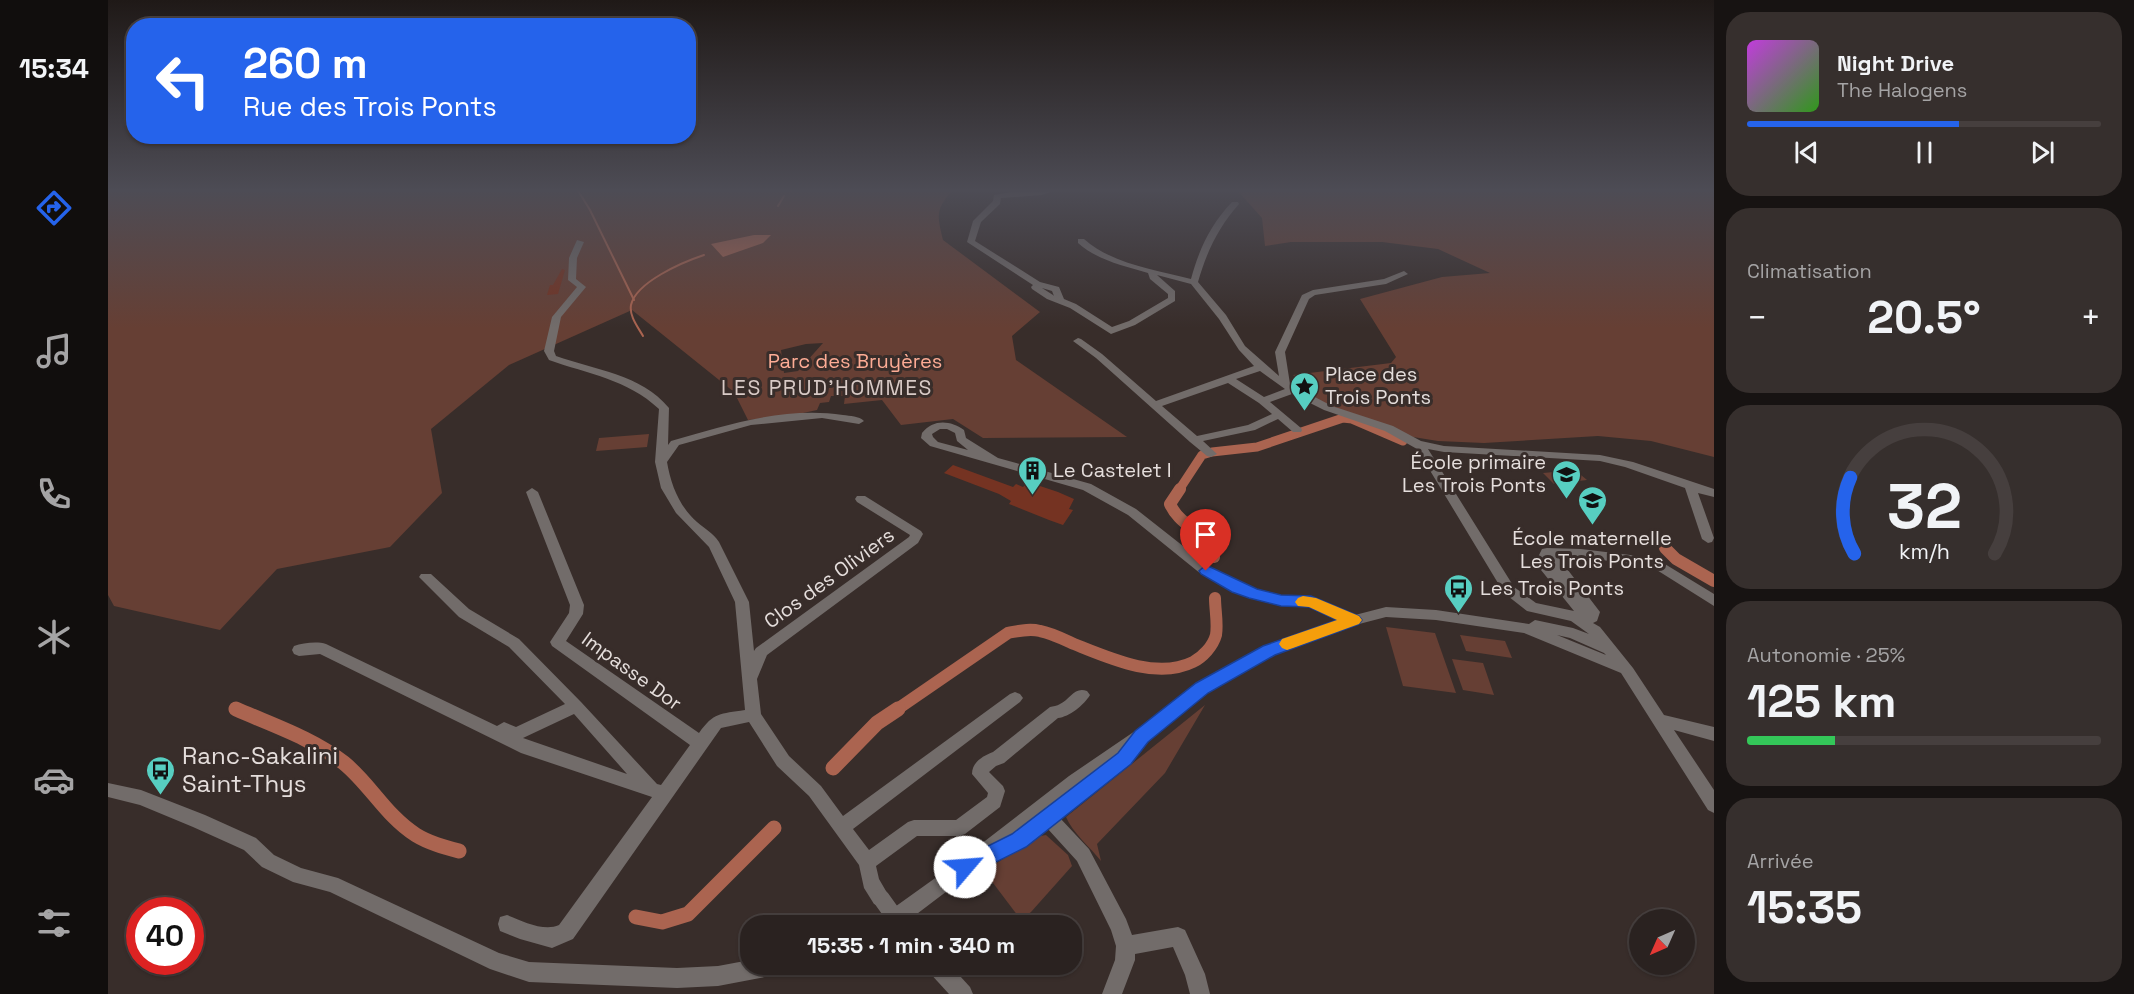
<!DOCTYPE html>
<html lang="fr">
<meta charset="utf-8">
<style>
:root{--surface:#2a2220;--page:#362f2d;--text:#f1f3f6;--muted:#a5a4a5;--line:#463f3e;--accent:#2563eb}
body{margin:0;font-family:"Space Grotesk",sans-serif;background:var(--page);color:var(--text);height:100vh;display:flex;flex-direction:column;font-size:22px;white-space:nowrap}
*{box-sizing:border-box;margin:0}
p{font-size:20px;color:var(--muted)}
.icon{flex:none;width:33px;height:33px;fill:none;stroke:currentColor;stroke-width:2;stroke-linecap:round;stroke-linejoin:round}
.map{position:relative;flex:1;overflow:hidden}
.side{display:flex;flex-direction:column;gap:12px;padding:12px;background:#171312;width:420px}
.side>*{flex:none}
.guide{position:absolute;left:18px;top:18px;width:570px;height:126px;border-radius:24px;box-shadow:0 2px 4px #0004,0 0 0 2px var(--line);background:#2563eb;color:#fff;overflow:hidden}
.needle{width:39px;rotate:225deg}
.tools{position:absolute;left:1521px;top:909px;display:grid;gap:12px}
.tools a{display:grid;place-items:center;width:66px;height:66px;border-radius:50%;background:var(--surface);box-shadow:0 2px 4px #0004,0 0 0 2px var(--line);font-size:30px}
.speed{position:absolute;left:18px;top:897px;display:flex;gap:12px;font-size:30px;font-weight:700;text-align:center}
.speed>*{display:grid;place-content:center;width:78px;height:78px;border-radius:50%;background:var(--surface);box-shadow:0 2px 4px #0004,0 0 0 2px var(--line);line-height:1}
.speed .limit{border:9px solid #d22;background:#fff;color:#111}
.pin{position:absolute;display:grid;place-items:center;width:51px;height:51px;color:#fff;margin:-62px -26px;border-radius:50% 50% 50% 0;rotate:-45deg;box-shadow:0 0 6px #0007}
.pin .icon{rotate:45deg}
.me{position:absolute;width:66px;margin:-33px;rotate:63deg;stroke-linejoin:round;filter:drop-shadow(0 0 4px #0008)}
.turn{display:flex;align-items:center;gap:21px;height:126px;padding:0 18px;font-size:27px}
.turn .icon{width:78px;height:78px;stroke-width:2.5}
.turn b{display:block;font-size:42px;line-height:51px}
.big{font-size:45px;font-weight:600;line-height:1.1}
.side .widget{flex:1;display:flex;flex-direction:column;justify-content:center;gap:9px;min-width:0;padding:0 21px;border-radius:24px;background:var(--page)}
.side .dial{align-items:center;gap:0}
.dial svg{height:156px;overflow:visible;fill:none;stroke:var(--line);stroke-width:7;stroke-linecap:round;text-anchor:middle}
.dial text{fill:var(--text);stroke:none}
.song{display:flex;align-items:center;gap:18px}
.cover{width:72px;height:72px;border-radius:9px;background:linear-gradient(135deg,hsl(290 70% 55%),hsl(110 70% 35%))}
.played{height:6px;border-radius:3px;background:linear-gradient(90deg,var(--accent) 60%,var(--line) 60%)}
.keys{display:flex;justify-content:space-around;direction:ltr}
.heat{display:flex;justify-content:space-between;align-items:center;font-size:33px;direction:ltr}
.charge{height:9px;border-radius:4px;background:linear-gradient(90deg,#34c759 25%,var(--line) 0)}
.trip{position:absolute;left:632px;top:915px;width:342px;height:60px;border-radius:24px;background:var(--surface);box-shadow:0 2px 4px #0004,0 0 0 2px var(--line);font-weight:600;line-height:60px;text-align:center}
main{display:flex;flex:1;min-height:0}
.dock{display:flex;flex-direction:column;width:108px;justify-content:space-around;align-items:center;background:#110e0d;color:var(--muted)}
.dock .icon{width:42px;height:42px}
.dock .active{color:var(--accent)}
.dock b{font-size:27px;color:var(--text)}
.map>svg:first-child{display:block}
.green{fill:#663f34;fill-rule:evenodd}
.water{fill:#ab6450}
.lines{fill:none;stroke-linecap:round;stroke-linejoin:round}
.stream{stroke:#ab6450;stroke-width:2}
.canal-far2{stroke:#ab6450;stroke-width:9}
.canal-far1{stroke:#ab6450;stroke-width:12}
.canal{stroke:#ab6450;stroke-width:15}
.building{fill:#753322}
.minor{fill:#726c6a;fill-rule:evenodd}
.minor-bridge{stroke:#726c6a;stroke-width:17}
.route{fill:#2563eb;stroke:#184099;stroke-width:1.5}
.slow{fill:#f59e0b}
.labels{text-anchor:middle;stroke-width:6;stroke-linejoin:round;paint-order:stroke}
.park-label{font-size:20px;fill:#fdac95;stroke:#382d2a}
.poi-label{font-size:20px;fill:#e5dedc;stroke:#382d2a;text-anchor:start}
.street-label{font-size:20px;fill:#e5dedc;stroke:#382d2a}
.neighbourhood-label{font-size:21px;letter-spacing:1.5px;fill:#d8cac6;stroke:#382d2a}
.near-poi-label{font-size:24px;fill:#e5dedc;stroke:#382d2a;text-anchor:start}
</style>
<main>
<nav class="dock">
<b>15:34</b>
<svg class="icon active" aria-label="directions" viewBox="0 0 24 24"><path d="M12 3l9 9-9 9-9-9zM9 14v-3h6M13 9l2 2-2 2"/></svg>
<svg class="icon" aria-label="music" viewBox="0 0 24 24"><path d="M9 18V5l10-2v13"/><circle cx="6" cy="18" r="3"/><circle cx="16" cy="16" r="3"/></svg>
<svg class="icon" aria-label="phone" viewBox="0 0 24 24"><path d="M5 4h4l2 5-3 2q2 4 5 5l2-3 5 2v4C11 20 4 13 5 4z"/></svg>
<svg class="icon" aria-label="climate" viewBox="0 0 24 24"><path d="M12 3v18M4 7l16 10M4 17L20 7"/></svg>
<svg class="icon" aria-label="car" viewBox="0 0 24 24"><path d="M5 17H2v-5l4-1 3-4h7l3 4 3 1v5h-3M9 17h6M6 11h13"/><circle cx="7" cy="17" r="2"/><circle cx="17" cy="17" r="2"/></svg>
<svg class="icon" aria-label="filters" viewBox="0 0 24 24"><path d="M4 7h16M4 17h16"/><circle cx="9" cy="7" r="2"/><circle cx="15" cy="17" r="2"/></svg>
</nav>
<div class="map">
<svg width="1606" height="994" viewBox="0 0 1606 994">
<rect width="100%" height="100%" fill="#382d2a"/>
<g class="green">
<path d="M0,189h846c-19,20 -17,26 -11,51l97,72 -28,24 4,24 111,77 -144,1 -30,-19 -52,6 -19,-25 -38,4 1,-8h-14l-2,6 -9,1 -3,7 -23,5 -46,5 -14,-28 -102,-82 -123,55 -78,64 11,64 -52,54 -113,22 -57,61 -106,-24 -6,-11zM715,343l-25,28 -14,2 -3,-23 25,-6z"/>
<polygon points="1128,189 1606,189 1606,457 1543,441 1490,436 1376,443 1330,441 1305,437 1220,405 1192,391 1200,387 1185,375 1283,363 1288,357 1252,299 1334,277 1382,273 1330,249 1274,242 1183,242 1157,246 1154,218"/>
<polygon points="541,434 539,447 488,451 491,438"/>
<polygon points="1467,470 1479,480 1446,484 1435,473"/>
<polygon points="1278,627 1327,633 1348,693 1295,686"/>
<polygon points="1352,635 1397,641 1404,658 1358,651"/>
<polygon points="1344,659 1375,663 1386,695 1355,690"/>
<path d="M1097,705l-40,68 -68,71 4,17c-11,-14 -29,-29 -35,-44z"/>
<polygon points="938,835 960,855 964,866 923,912 913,920 882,879 879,869 932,836"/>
</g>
<polygon class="water" points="646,235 663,235 655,243 615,257 603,244"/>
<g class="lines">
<g class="stream">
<polyline points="469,189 482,210 526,300"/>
<polyline points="683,191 685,189"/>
<polyline points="670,206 676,196"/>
<path d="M535,336c-5,-9 -14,-20 -12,-31 5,-23 52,-43 73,-50"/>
</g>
<polyline class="canal-far2" points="1071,490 1094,455 1104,452 1149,447 1235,418 1244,419 1295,441"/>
<g class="canal-far1">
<path d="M1072,489l-10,15c10,23 38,28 44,53"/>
<polyline points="1557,548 1568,559 1606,581"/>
<polyline points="128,709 130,710"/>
<path d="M788,710l112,-77c11,-2 21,-5 32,-2 11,2 23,8 34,13 35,14 83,36 119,18 10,-5 20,-16 23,-27 2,-12 -1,-25 -1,-37"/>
</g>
<g class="canal">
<path d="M128,709c36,16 76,29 108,54 26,21 42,53 72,72 13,8 28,12 43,16"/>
<polyline points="725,768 769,723 790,709"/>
<polyline points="528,917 554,922 580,914 666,828"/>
</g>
</g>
<g class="building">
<polygon points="454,269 457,270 450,294 439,295 442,285 445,285"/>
<polygon points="845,465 905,487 908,484 915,487 920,482 950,492 966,499 961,509 965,510 955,525 941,520 901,504 903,501 891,494 836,473"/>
</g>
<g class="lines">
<g class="minor">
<path d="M951,189l-17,6 -41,3 -1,6 -19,18 -6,19 65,41 19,5 5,12 12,5 36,23 17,-6 39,-23v-4l-18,-15 -2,-6c-24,-7 -51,-13 -70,-30v-4h6c28,25 72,31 107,40 8,-30 20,-55 41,-77h6l1,2c-21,24 -32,47 -41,78l28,33 19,31 34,30 -4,-24 27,-57 11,-5 71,-11 20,-8 4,3 -22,10 -71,11 -6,4 -24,53 5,32 42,22 61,20 28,15 23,5 156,9 33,7 81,27v8l-16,-4 16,45 -2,4 -4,1 -6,-4 -17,-51 -60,-21 -25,-6 -156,-9 -16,-3 86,138 22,16 38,8 -33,-41 -5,-9 6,-12 5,-1 34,1 74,9 59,36v12l-62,-39 -71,-10h-23l42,55 -3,9 -4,2 7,4 33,41 31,47 50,12v14l-40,-11 40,60v23l-6,-3 -87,-137 -97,-40 -88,-13 -50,-3 -46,12 -66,26 -67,37 -64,51 -13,20 -70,55 29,31 37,70 6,16 46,-8 7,3 20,44 5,20h-20l-5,-19 -12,-28 -38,7v6l-13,34h-20l13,-34 1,-14 -5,-16 -34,-69 -30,-33c-18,15 -37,28 -59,36l-4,-1 -83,63h-25l2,-7 81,-58 110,-85 66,-45 62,-47 67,-37 75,-28 -29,-12 -29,-1 -49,-15 -31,-17 -73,-59 -45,-25 -153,-44 -9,-8 1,-5c11,-14 28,-13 42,-3l2,8 32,20 93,26 45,25 75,59 31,17 39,11 30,1 44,18 31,-8 50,3 93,14 6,-4 38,8 16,6 -18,-13 -44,-10 -23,-18 -87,-144 -32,-18 -61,-21 -32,-16 -22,8 31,26 1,2 -1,2h-8l-15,-13 -23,11 -52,11 14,13 -6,3 -4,-1 -17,-14 -94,-84 -23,-17 5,-3 3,1 21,15 54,47 98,-35 -15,-16 -20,-31 -28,-35 -34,-9 18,16v10l-40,24 -24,9 -41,-26 -23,-9 -15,-10 -1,-2 2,-2 -66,-43 6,-21 20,-20 1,-6 18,-3zM934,288l10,3 2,5 -1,-1zM1152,371l25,18 -21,8 -28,-18zM1120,383l31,20 13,11 -24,11 -51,11 -35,-30zM839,429l8,4 2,8 11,9 -30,-8 -5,-5 -1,-3 8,-5zM1449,635l13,3 34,15 2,2z"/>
<path d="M469,240l7,2 -7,16 -1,21 10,8 -25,30 -7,34 2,5c39,14 85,18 113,52l-1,37 3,-4c55,-16 114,-35 172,-26 7,1 16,1 21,6l-5,3 -37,-6 -71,7 -72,20 -12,17c4,23 12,44 30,60 8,7 16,11 22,20l30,60 5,49 2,-3 153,-111 1,-2 -53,-33 -2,-3 2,-3h8l56,35 2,3 -5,9 -151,112 -10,24 4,35 28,42 32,30 22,30 167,-122 5,-2 5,2 3,4 -3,4 -167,127 16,21 39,-28 6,-2h42l31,-23 1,-4 -16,-19c0,-12 11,-18 21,-22l57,-45c3,-1 7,-1 10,-3 10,-5 15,-18 27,-13l3,4c-6,10 -21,22 -32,23l-54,45 -8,3 -7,6 14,14 2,5 -5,16 -35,27 -6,2h-42l-41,30 3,13 11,19 -2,6 -7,3 -7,-3 -10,-16 -5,-23 -50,-69 -32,-30 -28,-44 -28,6 -148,211 -21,9 -32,-9 -20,-8 -2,-7 2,-7 7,-2c15,6 37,17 52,10l93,-128 -131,-44 -201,-99 -21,2 -5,-2 -2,-4 2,-4c9,-3 23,-5 32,-2l171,82 7,-4 12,5 49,-23 -56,-57 -50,-30 -40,-40 2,-3h10l38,35 50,30 62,63 76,82 4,1 29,-40 -138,-99 -2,-4 19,-29 1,-8 -44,-113 6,-4 6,4 46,113 -1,9 -17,27 133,92c15,-21 21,-19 46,-23l-10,-108 -26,-55 -33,-34 -15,-25 -6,-26 4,-53c-32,-30 -71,-35 -110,-49l-5,-9 8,-34 25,-30 -9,-7 1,-22zM466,714l53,60 -104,-36z"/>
<polygon points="0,783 33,790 97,815 148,838 166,855 193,868 230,878 391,953 421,962 569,968 610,966 642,960 642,964 683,964 680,971 673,974 610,986 569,988 421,982 382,969 222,892 185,882 154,867 136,850 85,827 32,805 0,797"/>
<polygon points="817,964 841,964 862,987 865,994 841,994 820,971"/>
</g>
<polyline class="minor-bridge" points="773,898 793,926"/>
</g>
<linearGradient id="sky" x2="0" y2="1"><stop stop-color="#1f1917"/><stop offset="0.58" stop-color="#4d4c55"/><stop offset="1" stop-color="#4d4c55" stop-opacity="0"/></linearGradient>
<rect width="1606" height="328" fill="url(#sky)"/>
<polygon class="route" points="1098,565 1149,589 1173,595 1203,596 1251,616 1254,620 1251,624 1167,655 1100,693 1040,742 1023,764 918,847 864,874 857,877 850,874 847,867 850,861 904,834 1010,753 1027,731 1088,683 1155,646 1229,620 1201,607 1173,606 1141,598 1124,592 1093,574 1091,571"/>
<polygon class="slow" points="1195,596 1208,598 1251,616 1254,620 1251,624 1185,648 1179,650 1174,648 1171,644 1174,639 1229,620 1201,607 1190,606 1187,602 1190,598"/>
<defs>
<symbol id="sight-pin" viewBox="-11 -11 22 30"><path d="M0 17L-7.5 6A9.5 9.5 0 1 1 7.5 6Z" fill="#57cec1" stroke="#382d2a"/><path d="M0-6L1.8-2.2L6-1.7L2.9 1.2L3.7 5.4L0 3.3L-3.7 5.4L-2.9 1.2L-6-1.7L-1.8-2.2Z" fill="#111"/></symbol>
<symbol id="building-pin" viewBox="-11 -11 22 30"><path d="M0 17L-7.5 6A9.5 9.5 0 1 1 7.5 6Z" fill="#57cec1" stroke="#382d2a"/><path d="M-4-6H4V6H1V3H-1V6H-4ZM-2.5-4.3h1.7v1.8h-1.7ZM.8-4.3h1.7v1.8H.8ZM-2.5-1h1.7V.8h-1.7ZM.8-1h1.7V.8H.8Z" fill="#111"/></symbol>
<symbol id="school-pin" viewBox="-11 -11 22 30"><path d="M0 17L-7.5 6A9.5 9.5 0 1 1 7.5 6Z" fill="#57cec1" stroke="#382d2a"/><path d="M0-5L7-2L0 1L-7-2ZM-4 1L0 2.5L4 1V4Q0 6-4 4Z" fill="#111"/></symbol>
<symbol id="bus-pin" viewBox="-11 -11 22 30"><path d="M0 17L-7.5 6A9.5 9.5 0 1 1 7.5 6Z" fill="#57cec1" stroke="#382d2a"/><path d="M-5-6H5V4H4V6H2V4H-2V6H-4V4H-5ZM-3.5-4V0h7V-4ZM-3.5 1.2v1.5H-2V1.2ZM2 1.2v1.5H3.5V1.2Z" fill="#111"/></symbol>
</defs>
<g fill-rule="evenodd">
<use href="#sight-pin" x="1180" y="370" width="33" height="45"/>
<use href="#building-pin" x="908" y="454" width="33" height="45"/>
<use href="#school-pin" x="1442" y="458" width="33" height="45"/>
<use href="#school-pin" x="1468" y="484" width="33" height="45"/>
<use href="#bus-pin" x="1334" y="572" width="33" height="45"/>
<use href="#bus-pin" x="36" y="754" width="33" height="45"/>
</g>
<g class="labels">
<g class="park-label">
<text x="747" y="368">Parc des Bruyères</text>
</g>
<g class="poi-label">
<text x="1217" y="381">Place des<tspan x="1217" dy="23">Trois Ponts</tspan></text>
<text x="1438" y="469" text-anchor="end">École primaire<tspan x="1438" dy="23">Les Trois Ponts</tspan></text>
<text x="945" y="477">Le Castelet I</text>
<text x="1484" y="545" text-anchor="middle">École maternelle<tspan x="1484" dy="23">Les Trois Ponts</tspan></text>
<text x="1372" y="595">Les Trois Ponts</text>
</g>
<g class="street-label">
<text transform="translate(721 578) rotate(-36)" y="7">Clos des Oliviers</text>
<text transform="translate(524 671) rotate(36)" y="7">Impasse Dor</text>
</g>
<g class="neighbourhood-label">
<text x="719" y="395">LES PRUD'HOMMES</text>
</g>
<g class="near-poi-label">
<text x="74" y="764">Ranc-Sakalini<tspan x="74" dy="28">Saint-Thys</tspan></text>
</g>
</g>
</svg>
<div class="tools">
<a><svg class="needle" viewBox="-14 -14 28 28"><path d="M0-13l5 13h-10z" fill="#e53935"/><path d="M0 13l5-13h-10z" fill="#a5a4a5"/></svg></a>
</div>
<div class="speed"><div class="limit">40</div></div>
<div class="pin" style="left:1098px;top:571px;background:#d93025"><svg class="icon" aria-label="arrive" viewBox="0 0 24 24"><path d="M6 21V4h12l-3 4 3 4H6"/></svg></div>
<svg class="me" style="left:857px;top:867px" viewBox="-20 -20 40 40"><circle r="19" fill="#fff"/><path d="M0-13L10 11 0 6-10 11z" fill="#2563eb"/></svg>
<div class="trip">15:35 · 1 min · 340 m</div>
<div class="guide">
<div class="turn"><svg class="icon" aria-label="left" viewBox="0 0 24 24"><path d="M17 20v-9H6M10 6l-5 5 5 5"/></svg><div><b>260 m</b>Rue des Trois Ponts</div></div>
</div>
</div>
<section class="side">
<div class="widget">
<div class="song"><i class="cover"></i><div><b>Night Drive</b><p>The Halogens</p></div></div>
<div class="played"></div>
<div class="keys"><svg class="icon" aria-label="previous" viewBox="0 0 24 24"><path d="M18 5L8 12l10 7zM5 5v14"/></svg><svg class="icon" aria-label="pause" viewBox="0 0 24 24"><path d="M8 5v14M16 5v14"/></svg><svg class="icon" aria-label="next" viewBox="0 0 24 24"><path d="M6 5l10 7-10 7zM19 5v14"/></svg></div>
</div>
<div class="widget"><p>Climatisation</p>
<div class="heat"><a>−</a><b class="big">20.5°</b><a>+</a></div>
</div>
<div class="widget dial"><svg viewBox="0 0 100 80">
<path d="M14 69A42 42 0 1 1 86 69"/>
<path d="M14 69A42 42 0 0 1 12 30" stroke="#2563eb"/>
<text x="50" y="56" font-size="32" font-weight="700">32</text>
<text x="50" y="72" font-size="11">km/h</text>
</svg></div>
<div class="widget"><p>Autonomie · 25%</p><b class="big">125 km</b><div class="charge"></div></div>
<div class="widget"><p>Arrivée</p><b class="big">15:35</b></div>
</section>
</main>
